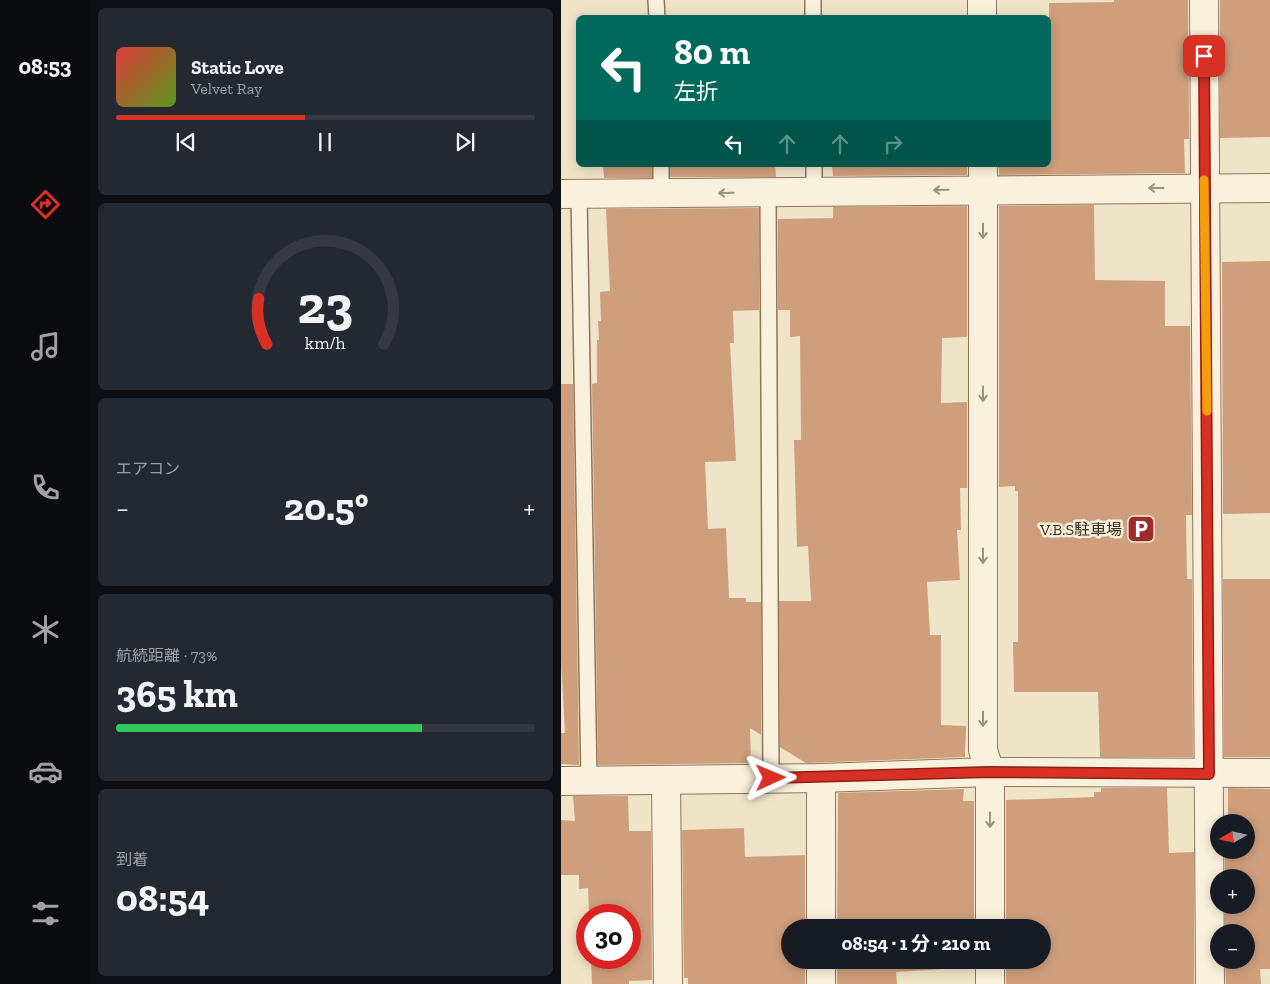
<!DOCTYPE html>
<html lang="ja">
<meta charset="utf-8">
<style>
:root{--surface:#171b24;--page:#242831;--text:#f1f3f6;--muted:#9ea1a6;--line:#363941;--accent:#d93025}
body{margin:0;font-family:"Zilla Slab","Noto Sans JP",serif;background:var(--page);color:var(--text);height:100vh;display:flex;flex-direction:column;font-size:19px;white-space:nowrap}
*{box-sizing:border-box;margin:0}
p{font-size:16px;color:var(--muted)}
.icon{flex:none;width:28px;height:28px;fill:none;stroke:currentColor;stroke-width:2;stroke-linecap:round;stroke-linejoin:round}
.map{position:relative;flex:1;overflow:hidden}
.drawer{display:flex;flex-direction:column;gap:8px;padding:8px;background:#0d0f14;width:471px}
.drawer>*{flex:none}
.guide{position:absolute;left:15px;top:15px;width:475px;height:152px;border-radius:8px;box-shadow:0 2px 12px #0003;background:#00695c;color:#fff;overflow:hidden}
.needle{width:32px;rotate:261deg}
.tools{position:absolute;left:649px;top:814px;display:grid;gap:10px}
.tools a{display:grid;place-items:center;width:45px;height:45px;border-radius:50%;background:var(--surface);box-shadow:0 2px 12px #0003;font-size:25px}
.speed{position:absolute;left:15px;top:904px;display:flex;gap:10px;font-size:25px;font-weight:700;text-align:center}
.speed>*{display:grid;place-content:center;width:65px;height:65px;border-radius:50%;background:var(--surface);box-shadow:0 2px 12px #0003;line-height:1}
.speed .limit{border:8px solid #d22;background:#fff;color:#111}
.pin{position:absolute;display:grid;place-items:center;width:42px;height:42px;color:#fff;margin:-21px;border-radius:10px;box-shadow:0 2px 8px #0006}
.me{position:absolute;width:55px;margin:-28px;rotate:89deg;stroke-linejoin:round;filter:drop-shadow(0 0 4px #0008)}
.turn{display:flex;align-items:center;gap:18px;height:105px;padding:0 15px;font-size:22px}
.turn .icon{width:65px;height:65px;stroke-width:2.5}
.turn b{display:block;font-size:35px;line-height:42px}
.lanes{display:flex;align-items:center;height:48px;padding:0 15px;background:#0003;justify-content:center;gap:25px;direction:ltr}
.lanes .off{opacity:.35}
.big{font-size:38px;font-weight:700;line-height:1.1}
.drawer .card{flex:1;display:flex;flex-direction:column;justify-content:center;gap:8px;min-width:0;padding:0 18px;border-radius:8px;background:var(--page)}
.drawer .dial{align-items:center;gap:0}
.dial svg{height:130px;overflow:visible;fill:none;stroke:var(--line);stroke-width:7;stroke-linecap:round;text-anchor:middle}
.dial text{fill:var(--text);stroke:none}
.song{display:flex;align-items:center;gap:15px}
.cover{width:60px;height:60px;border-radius:8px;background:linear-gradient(135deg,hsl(0 70% 55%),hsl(90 70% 35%))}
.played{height:5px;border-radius:2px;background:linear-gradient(90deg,var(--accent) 45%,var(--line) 45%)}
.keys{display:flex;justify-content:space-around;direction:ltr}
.heat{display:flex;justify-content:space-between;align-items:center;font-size:28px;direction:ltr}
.charge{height:8px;border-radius:4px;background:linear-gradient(90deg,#34c759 73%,var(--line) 0)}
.trip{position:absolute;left:220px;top:919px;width:270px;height:50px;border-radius:25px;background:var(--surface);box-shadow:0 2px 12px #0003;font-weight:700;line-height:50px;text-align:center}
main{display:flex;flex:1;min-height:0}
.tabs{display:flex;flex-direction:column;width:90px;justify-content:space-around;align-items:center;background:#090b0e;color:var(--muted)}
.tabs .icon{width:35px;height:35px}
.tabs .current{color:var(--accent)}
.tabs b{font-size:22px;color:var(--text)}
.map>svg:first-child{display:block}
.building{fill:#cf9f7d}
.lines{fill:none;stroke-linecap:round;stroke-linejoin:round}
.service-casing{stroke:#8d765c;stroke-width:18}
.minor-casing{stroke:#8d765c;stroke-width:30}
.service{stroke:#faf1dc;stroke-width:15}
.minor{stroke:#faf1dc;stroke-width:28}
.oneway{stroke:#9c907e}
.route-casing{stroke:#8d1f18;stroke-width:12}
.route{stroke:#d93025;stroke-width:9}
.slow{stroke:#f59e0b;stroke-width:9}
.labels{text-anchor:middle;stroke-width:5;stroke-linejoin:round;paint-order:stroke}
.poi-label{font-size:16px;fill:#3d2e20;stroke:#f7eed8;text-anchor:end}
</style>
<main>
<nav class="tabs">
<b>08:53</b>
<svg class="icon current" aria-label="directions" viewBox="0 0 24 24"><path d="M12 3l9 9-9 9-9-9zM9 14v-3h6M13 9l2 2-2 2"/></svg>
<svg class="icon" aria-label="music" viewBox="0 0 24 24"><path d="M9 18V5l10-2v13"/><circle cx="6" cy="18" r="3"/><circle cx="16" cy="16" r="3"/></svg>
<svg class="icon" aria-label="phone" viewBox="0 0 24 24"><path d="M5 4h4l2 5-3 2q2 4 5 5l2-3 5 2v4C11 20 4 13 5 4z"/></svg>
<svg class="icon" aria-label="climate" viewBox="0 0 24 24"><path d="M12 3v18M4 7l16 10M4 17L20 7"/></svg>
<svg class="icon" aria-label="car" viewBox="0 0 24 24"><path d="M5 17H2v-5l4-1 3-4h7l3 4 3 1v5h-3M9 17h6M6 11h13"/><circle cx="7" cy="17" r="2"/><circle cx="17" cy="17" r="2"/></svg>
<svg class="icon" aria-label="filters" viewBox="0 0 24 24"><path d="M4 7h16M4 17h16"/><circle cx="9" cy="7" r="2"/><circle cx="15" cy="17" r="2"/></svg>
</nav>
<section class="drawer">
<div class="card">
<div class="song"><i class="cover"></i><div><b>Static Love</b><p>Velvet Ray</p></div></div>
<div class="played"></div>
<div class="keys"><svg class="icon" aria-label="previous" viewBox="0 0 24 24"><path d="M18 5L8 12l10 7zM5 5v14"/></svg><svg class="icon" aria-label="pause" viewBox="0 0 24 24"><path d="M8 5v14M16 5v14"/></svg><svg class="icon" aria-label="next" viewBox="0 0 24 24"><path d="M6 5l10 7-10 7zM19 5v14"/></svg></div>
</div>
<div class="card dial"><svg viewBox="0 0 100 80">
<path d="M14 69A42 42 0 1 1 86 69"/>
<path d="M14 69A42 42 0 0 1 9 41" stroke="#d93025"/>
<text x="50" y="56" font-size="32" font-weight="700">23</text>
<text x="50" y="72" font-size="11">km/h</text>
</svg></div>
<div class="card"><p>エアコン</p>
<div class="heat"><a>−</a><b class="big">20.5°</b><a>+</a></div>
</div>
<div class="card"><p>航続距離 · 73%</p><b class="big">365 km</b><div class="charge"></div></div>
<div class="card"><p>到着</p><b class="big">08:54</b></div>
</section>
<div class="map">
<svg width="709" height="984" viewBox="0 0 709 984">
<rect width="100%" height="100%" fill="#f0e4c8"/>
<g class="building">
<polygon points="553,0 627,0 628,139 623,139 624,173 438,175 438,165 488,165 488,3 553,2"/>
<polygon points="659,0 709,0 709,137 659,138"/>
<polygon points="42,165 91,165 91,178 43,178"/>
<polygon points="109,165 214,165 215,177 109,177"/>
<polygon points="271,165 406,165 406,175 272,176"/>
<polygon points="533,205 534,280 604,281 604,326 629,326 631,515 625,515 626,579 631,579 632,757 539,757 537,692 453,692 452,642 457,642 457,491 454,491 454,486 438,487 438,206"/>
<polygon points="406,206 406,337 381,338 380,403 406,402 406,488 399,488 400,530 396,530 399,580 366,582 369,635 380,635 380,725 405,726 404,757 245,763 219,747 218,601 250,601 247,546 236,547 233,440 240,440 239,336 229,337 229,310 217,310 217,219 272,218 272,207"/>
<polygon points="198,208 198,310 172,311 173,343 169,343 175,461 144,462 147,529 165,528 168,598 185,598 185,602 200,602 200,735 189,728 190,763 37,765 31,384 36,383 36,340 38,340 37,321 40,321 39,292 49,291 45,209"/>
<polygon points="709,261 709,513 662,514 661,262"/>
<polygon points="0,384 12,384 18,765 0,764 0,733 4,733 0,660"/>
<polygon points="662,579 709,579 709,757 663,757"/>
<polygon points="540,788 606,788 608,853 633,852 633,984 445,984 445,960 481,960 481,928 445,928 445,800 533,797 533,792 540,792"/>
<polygon points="667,788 709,789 709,969 699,969 700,984 665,984 664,960 685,960 685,932 664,932 664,905 685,905 685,878 664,878 664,852 685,850 685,822 667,822"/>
<polygon points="403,789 402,801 413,801 413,928 276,928 277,793"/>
<polygon points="12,796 67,796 68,831 90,831 91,980 68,981 68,984 31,984 30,958 69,958 69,915 28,915 27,888 18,889 18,875 0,875 0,820 14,821"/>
<polygon points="183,828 184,857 244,855 244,928 229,928 229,960 244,960 244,984 127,984 127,978 123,978 121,830"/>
<polygon points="276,960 413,960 413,967 335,972 336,984 276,984"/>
</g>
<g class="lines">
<defs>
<g id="service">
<polyline points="95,0 96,18"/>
<polyline points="252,0 252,18"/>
<polyline points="100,165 100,193"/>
<polyline points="253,191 253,165"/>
<polyline points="207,192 210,778"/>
<polyline points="18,194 28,781"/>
</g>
<g id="minor">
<polyline points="421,0 421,18"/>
<polyline points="643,0 649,984"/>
<polyline points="422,165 422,750 429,772 429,928"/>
<polyline points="0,194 709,188"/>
<polyline points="105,780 107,984"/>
<polyline points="0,781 260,778 429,772 709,773"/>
<polyline points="260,928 260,778"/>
<polyline points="260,960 260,984"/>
<polyline points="429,960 429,984"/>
</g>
</defs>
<use href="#service" class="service-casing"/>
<use href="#minor" class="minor-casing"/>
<use href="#service" class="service"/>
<use href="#minor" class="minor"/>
</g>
<defs><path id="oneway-shaft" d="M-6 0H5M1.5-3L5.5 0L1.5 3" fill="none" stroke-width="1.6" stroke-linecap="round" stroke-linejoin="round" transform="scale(1.25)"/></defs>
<g class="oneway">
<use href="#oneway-shaft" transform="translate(595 188) rotate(180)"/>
<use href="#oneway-shaft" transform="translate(380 190) rotate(179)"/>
<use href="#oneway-shaft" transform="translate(165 193) rotate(179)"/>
<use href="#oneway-shaft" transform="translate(422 231) rotate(90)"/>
<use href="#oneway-shaft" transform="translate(422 394) rotate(90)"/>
<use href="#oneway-shaft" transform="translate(422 556) rotate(90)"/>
<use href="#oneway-shaft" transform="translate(422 719) rotate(90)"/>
<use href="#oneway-shaft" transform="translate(429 820) rotate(90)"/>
</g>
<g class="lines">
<defs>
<polyline id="route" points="210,778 429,772 648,774 643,56"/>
</defs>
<use href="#route" class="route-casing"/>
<use href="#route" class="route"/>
<polyline class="slow" points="643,180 646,411"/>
</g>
<defs>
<symbol id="parking-square" viewBox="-11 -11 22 22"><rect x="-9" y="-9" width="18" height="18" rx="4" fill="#9e2a2b" stroke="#f7eed8"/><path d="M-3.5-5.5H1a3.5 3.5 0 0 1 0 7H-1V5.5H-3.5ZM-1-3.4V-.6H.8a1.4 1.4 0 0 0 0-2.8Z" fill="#fff"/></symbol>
</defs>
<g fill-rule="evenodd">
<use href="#parking-square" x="564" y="513" width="32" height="32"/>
</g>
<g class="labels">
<g class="poi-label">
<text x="561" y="535">V.B.S駐車場</text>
</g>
</g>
</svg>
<div class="tools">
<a><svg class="needle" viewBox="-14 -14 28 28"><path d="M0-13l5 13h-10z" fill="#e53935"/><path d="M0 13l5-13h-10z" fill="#9ea1a6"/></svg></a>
<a>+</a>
<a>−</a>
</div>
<div class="speed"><div class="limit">30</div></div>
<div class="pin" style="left:643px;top:56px;background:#d93025"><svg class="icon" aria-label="arrive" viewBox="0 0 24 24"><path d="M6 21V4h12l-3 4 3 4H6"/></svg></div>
<svg class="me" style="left:210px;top:778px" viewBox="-20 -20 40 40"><path d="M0-17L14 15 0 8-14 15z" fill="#d93025" stroke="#fff" stroke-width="4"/></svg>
<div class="trip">08:54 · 1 分 · 210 m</div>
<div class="guide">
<div class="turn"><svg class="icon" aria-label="left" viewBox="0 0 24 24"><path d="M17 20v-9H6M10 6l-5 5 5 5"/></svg><div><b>80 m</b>左折</div></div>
<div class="lanes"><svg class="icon" aria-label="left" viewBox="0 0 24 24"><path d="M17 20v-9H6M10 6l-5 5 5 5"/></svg><svg class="icon off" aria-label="ahead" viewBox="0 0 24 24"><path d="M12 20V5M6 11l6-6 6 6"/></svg><svg class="icon off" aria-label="ahead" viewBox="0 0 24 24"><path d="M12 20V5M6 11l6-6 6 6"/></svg><svg class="icon off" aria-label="right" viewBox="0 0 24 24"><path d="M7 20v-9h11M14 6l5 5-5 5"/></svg></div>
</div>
</div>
</main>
